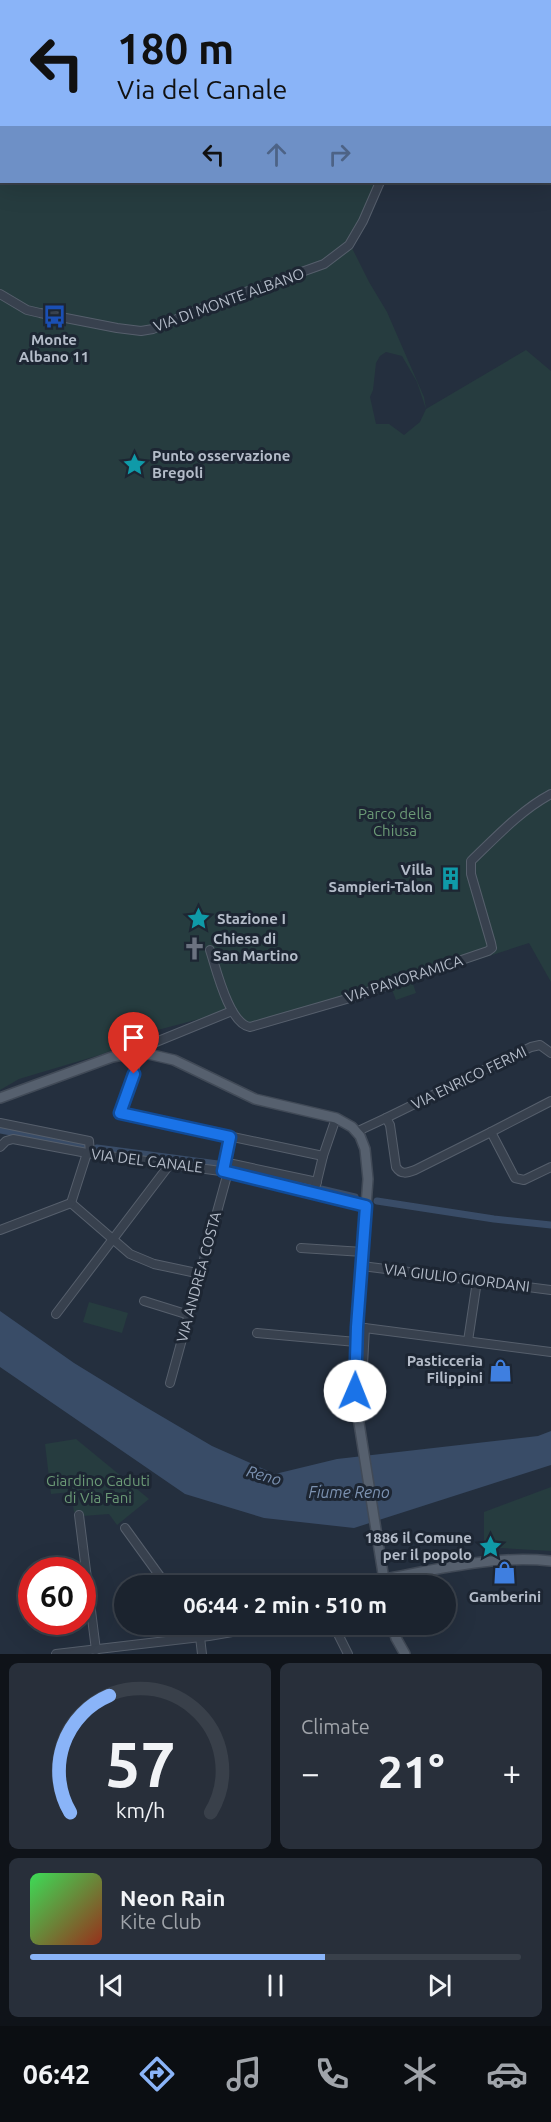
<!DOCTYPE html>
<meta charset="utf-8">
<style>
:root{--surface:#1b232e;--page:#282f3a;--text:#f1f3f6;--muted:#a0a4aa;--line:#39404a;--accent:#8ab4f8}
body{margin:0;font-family:Ubuntu,sans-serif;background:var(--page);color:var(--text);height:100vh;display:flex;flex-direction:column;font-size:22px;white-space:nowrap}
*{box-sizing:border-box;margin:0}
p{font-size:20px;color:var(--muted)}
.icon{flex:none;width:33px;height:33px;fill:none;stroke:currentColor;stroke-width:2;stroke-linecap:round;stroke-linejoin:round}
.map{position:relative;height:1654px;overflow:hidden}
.panel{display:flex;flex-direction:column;gap:9px;padding:9px;background:#0f1319;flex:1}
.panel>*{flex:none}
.banner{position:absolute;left:0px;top:0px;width:552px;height:183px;box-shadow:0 6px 24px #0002,0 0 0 2px var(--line);background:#8ab4f8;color:#111;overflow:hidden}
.speed{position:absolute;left:18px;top:1557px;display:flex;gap:12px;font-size:30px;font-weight:700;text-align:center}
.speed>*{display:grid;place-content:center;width:78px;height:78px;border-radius:50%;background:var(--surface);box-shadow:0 6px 24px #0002,0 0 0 2px var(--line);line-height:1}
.speed .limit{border:9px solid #d22;background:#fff;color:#111}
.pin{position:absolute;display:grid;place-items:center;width:51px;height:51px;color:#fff;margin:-62px -26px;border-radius:50% 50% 50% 0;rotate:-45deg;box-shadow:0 0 6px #0007}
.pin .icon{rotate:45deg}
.me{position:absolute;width:66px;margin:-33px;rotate:1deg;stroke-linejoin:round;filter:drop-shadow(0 0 4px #0008)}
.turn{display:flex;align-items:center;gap:21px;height:126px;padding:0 18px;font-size:27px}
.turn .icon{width:78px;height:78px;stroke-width:2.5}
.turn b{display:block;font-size:42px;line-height:51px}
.lanes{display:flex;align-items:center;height:57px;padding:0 18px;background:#0003;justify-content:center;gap:30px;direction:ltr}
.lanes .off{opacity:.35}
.big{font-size:45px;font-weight:600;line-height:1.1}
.panel .card{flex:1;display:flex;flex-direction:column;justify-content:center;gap:9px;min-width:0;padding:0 21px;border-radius:9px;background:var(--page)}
.panel .dial{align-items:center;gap:0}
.dial svg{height:156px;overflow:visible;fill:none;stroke:var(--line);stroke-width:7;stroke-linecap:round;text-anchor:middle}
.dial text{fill:var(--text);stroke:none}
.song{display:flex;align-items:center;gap:18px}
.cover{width:72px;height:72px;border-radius:9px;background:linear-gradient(135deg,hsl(130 70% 55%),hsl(10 70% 35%))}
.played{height:6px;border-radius:3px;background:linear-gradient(90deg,var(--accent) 60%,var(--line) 60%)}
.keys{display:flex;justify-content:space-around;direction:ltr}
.heat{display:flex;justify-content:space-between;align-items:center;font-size:33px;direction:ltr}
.panel .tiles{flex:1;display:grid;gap:9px;grid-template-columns:1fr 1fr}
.card:last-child{grid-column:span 2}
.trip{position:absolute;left:114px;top:1575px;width:342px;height:60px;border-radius:30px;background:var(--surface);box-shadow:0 6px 24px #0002,0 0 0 2px var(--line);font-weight:600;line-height:60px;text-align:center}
.menu{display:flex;height:96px;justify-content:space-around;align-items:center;background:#0b0e12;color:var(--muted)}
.menu .icon{width:42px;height:42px}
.menu .active{color:var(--accent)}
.menu b{font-size:27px;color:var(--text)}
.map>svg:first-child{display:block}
.green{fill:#263c3f;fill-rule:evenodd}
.water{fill:#394c67}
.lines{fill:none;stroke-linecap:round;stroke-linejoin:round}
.canal{stroke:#394c67;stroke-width:7}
.minor-casing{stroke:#565f6c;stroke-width:10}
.major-casing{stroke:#414a57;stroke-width:12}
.minor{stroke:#38414e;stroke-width:8}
.major{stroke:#56606e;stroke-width:9}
.route-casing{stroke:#114b97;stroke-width:15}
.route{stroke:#1a73e8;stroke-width:10}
.labels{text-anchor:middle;stroke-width:6;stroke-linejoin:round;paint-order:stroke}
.street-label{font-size:15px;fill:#b4bcc9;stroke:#1d2633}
.poi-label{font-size:15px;font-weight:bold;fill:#b4bcc9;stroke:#1d2633;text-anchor:start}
.park-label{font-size:15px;fill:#6b9a76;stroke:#1d2633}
.water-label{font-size:16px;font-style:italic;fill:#7c92b1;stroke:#1d2633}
</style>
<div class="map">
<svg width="551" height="1654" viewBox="0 0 551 1654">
<rect width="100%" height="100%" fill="#242f3e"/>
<g class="green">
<path d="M0,0h446l-444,2v180h378l-30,62 19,38 18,30 37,85 2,12 100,-59 25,21v611l-22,-39 -117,38 4,12 -20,7 -5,-13 -142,39 -11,-14 -5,-2 -79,21 -51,23 -84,25 -19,11zM386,352l16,4 15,26 9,27 -6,13 -16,13 -15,-11h-13l-6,-27 3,-7 3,-27 4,-7z"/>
<polygon points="89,1302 128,1313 122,1333 83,1322"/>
<polygon points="76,1439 149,1499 117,1525 109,1514 83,1516 81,1511 74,1512 71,1492 51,1494 45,1444"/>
<polygon points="551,1487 551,1551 484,1547 484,1512"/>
<polygon points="150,1625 185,1625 191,1632 153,1637"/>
</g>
<polygon class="water" points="0,1311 74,1363 144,1406 212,1446 275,1474 337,1459 538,1436 551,1431 551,1465 354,1528 264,1518 185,1494 0,1367"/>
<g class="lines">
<g class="canal">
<polyline points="0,1130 82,1145"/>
<polyline points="97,1148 218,1164"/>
<polyline points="229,1167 309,1186"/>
<polyline points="321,1189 355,1197"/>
<polyline points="377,1201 494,1219 551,1225"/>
</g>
<defs>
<g id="minor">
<polyline points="550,116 551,116"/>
<polyline points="0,294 27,310 40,313 117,328 141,331 153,329 212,304 324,264 349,245 363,221 380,182"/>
<path d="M210,950c6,18 19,74 40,77l100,-29 138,-47 4,-3 -1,-5 -20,-69v-13c25,-24 50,-51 80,-67"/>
<polyline points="232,1011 151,1044 140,1052 120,1113 323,1156"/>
<polyline points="386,1118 531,1047 540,1045 551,1053"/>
<polyline points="0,1123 89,1141 90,1153"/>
<path d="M356,1132l30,-14 4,7 6,42c5,8 11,6 19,3l76,-38 24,46 9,2 27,-13"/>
<polyline points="491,1132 551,1101"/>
<polyline points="0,1147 6,1141 13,1139 87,1153 228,1172 366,1206"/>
<polyline points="233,1164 317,1182"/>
<polyline points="223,1171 230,1137"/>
<polyline points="316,1185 323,1156 336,1118"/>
<polyline points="71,1203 130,1254 154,1264 201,1274"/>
<polyline points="71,1203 87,1153"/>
<polyline points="0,1230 71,1203"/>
<polyline points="301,1248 363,1252"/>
<polyline points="362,1266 551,1290"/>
<polyline points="144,1301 189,1315"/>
<polyline points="56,1314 170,1164"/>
<polyline points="357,1327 551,1352"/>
<polyline points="257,1333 356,1342"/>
<polyline points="468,1341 477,1281"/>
<polyline points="363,1365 365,1328"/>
<polyline points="170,1383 228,1172"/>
<polyline points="79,1515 96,1650"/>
<polyline points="125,1528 167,1586"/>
<polyline points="334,1586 384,1579"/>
<polyline points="195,1624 200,1637 202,1654"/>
<polyline points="333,1624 348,1654"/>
<polyline points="56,1654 209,1636 278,1624"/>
</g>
<g id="major">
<polyline points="0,1098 112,1057 140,1052 174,1060 255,1099 336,1118 352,1127 360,1136 365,1149 368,1179 357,1327 355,1398 385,1586"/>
<path d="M384,1579c55,-10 110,-24 167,-18"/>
<polyline points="392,1624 396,1638 405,1654"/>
</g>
</defs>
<use href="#minor" class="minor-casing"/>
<use href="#major" class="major-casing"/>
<use href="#minor" class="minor"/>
<use href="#major" class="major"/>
</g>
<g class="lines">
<defs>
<polyline id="route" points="134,1074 120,1113 230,1137 223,1171 366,1206 357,1327 355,1391"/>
</defs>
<use href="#route" class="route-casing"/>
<use href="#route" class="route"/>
</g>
<defs>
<symbol id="bus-bare" viewBox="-9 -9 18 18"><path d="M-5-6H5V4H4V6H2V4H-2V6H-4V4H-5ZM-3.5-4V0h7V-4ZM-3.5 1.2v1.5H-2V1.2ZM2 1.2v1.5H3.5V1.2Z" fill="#1a4fb4" stroke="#1d2633" stroke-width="2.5" paint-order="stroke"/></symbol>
<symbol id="sight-bare" viewBox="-9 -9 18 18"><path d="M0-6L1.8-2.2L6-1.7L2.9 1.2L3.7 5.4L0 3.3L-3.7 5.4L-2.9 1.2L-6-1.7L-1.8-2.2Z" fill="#0f9aa8" stroke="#1d2633" stroke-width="2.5" paint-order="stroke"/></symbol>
<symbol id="building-bare" viewBox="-9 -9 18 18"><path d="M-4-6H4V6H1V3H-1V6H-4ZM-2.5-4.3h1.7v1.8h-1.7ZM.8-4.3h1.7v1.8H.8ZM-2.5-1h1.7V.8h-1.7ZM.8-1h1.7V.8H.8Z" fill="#0f9aa8" stroke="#1d2633" stroke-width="2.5" paint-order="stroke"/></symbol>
<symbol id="church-bare" viewBox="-9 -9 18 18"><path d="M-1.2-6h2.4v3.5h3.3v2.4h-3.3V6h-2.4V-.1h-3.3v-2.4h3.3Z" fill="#6b7280" stroke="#1d2633" stroke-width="2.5" paint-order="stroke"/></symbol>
<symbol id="shop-bare" viewBox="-9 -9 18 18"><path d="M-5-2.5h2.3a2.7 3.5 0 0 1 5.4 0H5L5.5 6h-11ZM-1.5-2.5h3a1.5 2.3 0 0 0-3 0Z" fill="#3f7fe0" stroke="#1d2633" stroke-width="2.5" paint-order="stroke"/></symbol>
</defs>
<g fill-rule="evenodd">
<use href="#bus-bare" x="38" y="300" width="33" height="33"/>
<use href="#sight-bare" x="118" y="448" width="33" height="33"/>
<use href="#building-bare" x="434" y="862" width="33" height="33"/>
<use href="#sight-bare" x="182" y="902" width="33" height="33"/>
<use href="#church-bare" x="178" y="932" width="33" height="33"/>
<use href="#shop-bare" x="484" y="1354" width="33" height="33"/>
<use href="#sight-bare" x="474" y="1530" width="33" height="33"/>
<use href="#shop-bare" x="488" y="1556" width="33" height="33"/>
</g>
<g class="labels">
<g class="street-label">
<text transform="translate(229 300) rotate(-20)" y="5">VIA DI MONTE ALBANO</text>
<text transform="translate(404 979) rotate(-18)" y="5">VIA PANORAMICA</text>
<text transform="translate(469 1078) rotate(-26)" y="5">VIA ENRICO FERMI</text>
<text transform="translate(147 1161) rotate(7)" y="5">VIA DEL CANALE</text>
<text transform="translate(199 1277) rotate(-75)" y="5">VIA ANDREA COSTA</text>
<text transform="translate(457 1278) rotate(7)" y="5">VIA GIULIO GIORDANI</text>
</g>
<g class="poi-label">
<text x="54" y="345" text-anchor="middle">Monte<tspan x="54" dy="17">Albano 11</tspan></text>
<text x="152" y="461">Punto osservazione<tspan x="152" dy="17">Bregoli</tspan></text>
<text x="433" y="875" text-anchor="end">Villa<tspan x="433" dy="17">Sampieri-Talon</tspan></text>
<text x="217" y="924">Stazione I</text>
<text x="213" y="944">Chiesa di<tspan x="213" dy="17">San Martino</tspan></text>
<text x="483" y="1366" text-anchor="end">Pasticceria<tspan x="483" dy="17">Filippini</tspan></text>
<text x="472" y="1543" text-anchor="end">1886 il Comune<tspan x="472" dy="17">per il popolo</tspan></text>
<text x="505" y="1602" text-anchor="middle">Gamberini</text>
</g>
<g class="park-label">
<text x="395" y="819">Parco della<tspan x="395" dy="17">Chiusa</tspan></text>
<text x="98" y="1486">Giardino Caduti<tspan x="98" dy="17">di Via Fani</tspan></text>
</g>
<g class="water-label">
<text transform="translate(264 1475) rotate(16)" y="6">Reno</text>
<text x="349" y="1498">Fiume Reno</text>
</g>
</g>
</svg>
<div class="speed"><div class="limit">60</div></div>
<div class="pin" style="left:134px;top:1074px;background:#d93025"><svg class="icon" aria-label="arrive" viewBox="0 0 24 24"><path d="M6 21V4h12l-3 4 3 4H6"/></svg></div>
<svg class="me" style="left:355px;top:1391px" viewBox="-20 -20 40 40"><circle r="19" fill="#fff"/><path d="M0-13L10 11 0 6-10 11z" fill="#1a73e8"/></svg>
<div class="trip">06:44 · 2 min · 510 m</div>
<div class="banner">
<div class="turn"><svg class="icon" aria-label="left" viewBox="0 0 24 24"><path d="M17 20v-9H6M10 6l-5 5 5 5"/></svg><div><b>180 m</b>Via del Canale</div></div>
<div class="lanes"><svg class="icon" aria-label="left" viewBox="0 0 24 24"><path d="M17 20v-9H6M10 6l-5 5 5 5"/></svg><svg class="icon off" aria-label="ahead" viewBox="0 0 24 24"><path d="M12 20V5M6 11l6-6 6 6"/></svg><svg class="icon off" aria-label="right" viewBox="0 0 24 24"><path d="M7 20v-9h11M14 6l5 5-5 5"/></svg></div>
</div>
</div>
<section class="panel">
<div class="tiles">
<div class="card dial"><svg viewBox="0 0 100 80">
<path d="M14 69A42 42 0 1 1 86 69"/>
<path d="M14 69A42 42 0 0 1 34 9" stroke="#8ab4f8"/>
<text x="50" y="56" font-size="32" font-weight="700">57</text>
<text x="50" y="72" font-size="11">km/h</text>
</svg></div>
<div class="card"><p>Climate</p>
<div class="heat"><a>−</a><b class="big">21°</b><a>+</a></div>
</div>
<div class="card">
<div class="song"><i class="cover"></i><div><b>Neon Rain</b><p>Kite Club</p></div></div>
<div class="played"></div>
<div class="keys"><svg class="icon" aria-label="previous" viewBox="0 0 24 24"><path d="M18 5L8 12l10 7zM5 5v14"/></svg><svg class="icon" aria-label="pause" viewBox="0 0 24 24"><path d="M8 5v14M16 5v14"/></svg><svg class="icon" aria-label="next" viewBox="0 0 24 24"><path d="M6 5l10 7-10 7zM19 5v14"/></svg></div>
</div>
</div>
</section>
<nav class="menu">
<b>06:42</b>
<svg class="icon active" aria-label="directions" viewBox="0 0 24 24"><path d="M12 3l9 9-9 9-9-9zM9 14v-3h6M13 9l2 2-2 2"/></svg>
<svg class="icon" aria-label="music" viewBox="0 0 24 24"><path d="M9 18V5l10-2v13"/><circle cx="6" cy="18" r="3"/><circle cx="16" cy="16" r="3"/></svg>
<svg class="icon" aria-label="phone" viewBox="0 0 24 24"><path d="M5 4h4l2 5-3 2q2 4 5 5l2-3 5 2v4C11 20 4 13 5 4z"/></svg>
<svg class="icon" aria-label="climate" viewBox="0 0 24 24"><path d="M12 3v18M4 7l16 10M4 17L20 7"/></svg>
<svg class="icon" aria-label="car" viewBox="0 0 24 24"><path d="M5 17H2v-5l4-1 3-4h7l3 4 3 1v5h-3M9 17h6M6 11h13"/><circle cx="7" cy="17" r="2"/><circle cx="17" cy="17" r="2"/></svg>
</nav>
